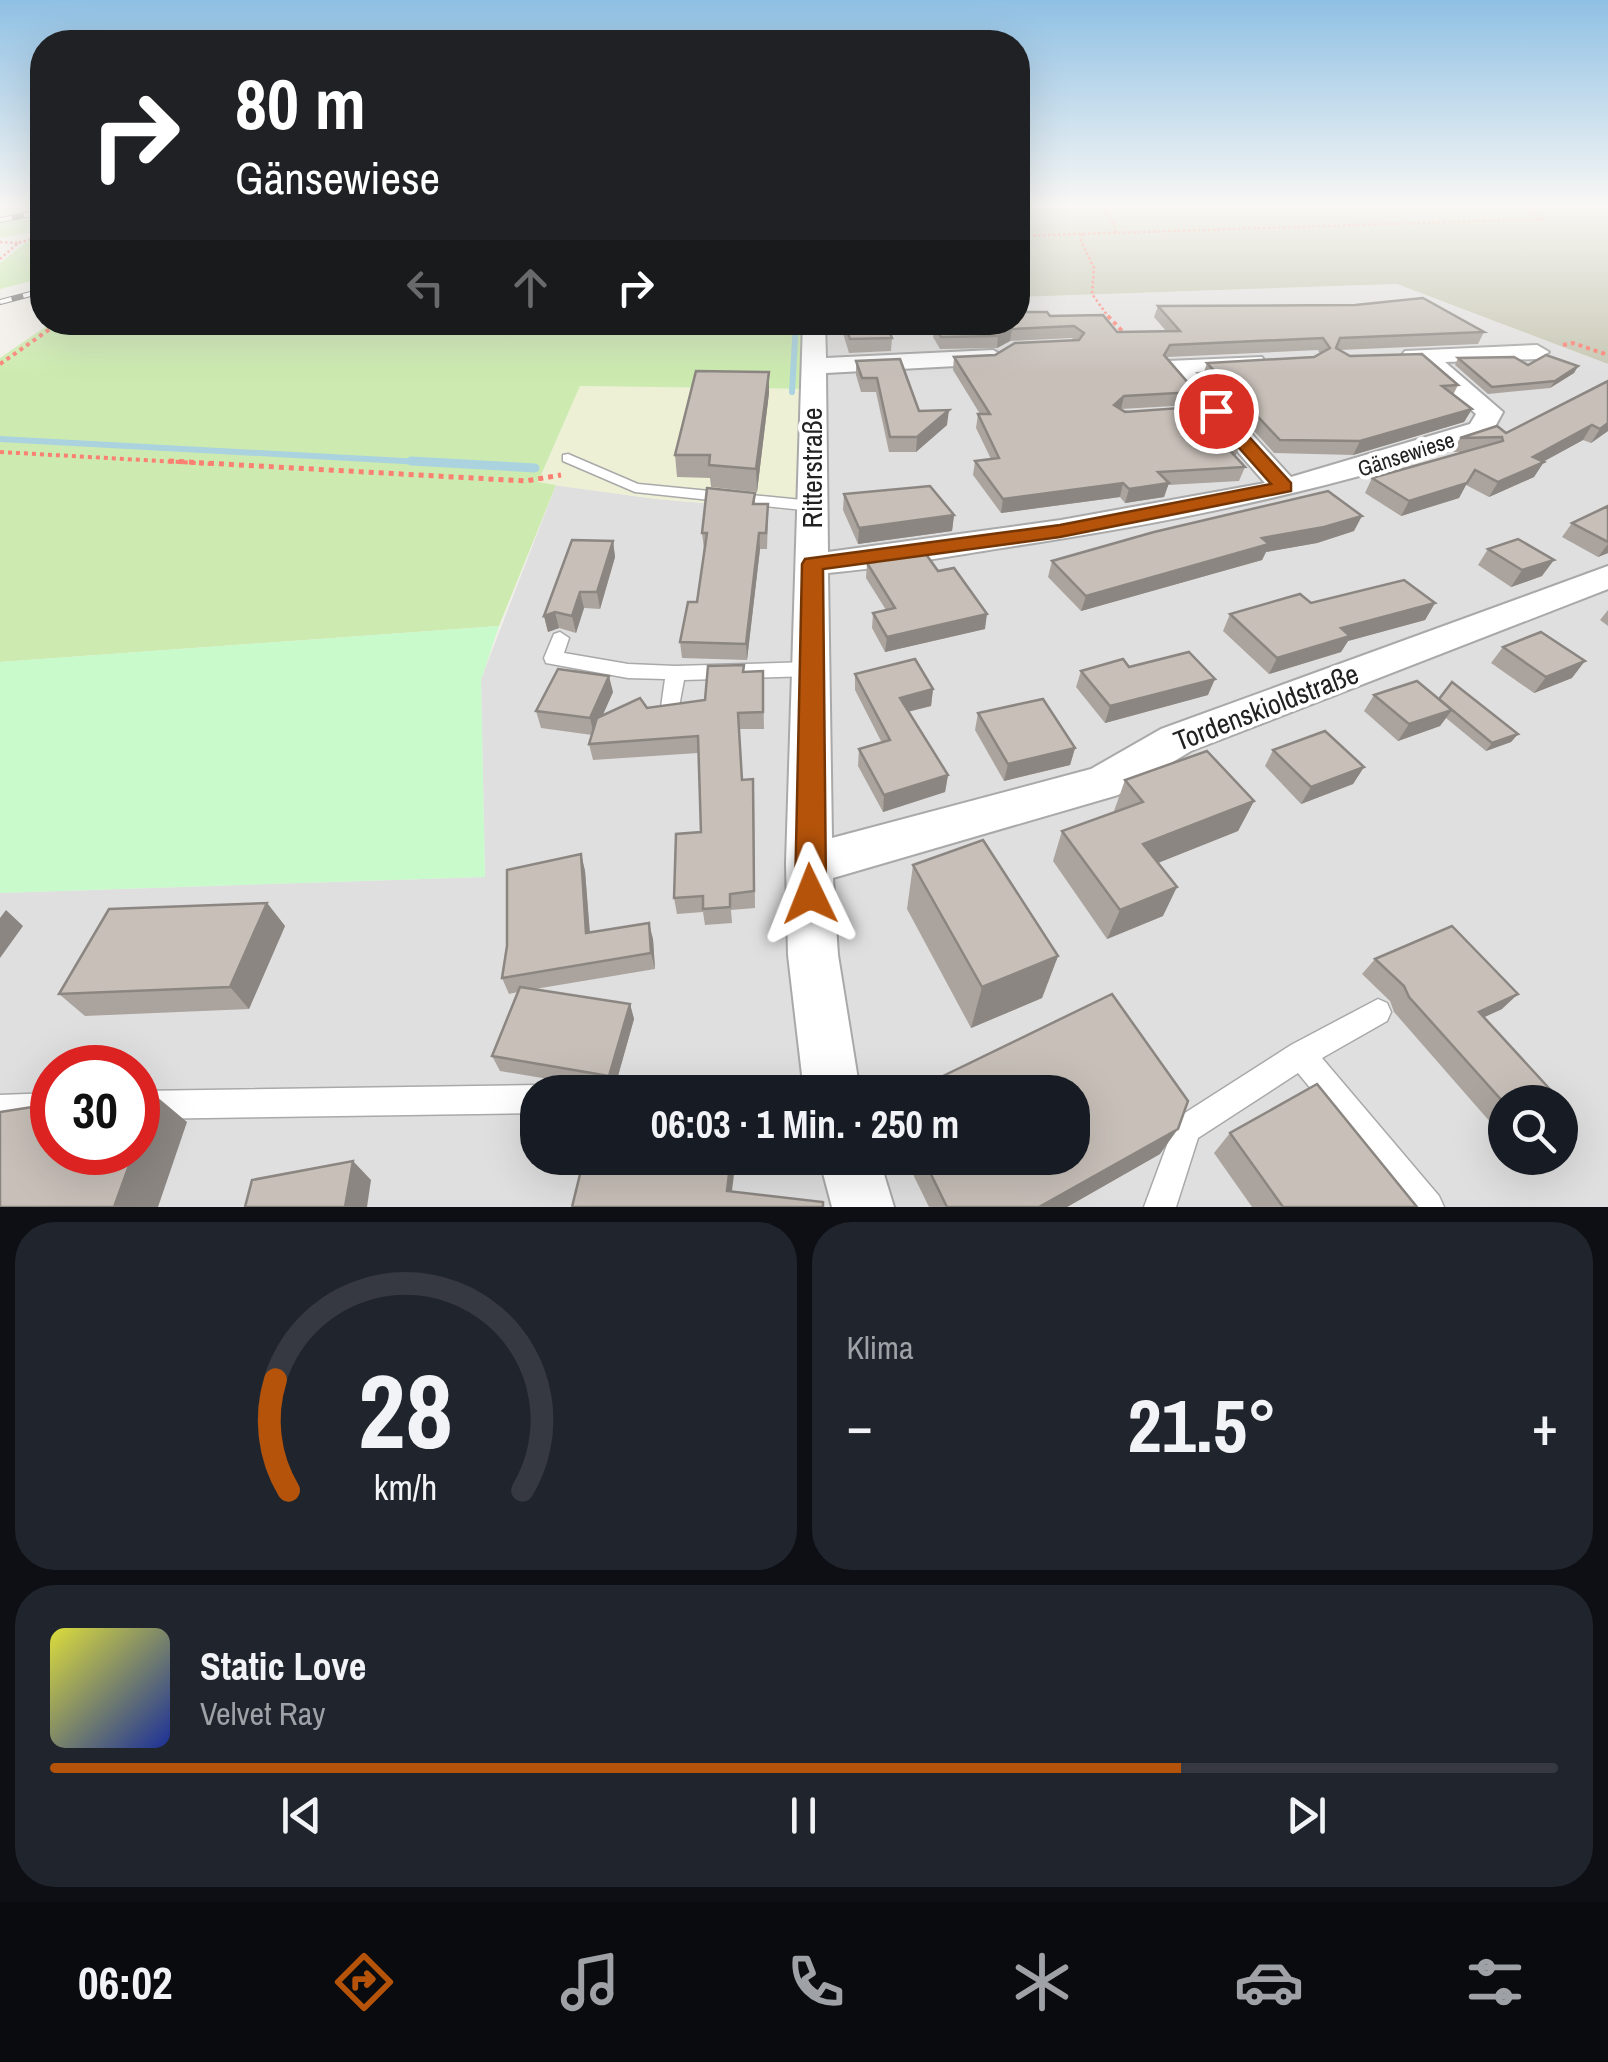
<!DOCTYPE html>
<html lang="de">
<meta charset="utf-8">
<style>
:root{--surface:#171b24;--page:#20242c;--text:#f1f3f6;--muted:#9ea1a6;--line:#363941;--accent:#b45309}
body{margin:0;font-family:"Archivo Narrow",sans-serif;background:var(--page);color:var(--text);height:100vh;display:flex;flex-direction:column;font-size:38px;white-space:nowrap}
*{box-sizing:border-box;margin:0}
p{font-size:32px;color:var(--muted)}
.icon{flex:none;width:55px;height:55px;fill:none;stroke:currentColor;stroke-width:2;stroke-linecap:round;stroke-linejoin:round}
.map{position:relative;height:1207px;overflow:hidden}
.details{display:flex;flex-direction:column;gap:15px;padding:15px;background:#0d0f14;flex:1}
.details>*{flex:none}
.banner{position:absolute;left:30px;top:30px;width:1000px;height:305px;border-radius:40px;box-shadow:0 10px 40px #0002;background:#202124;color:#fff;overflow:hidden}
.fabs{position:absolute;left:1488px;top:1085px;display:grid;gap:20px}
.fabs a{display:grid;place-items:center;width:90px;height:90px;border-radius:50%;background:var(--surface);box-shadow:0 10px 40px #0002;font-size:50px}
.speed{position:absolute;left:30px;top:1045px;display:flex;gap:20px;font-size:50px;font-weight:700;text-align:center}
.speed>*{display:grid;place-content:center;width:130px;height:130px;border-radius:50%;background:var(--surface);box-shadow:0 10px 40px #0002;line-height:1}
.speed .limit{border:15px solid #d22;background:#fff;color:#111}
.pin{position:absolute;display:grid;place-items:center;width:85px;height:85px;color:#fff;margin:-42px;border:5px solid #fff;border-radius:50%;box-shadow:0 2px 10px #0007}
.me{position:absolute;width:110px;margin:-55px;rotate:358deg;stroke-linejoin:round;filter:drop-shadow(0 0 8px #0008)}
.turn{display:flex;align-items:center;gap:35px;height:210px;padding:0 40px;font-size:45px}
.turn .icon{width:130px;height:130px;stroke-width:2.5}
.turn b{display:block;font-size:70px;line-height:85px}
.lanes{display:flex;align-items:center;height:95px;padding:0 40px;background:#0003;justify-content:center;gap:50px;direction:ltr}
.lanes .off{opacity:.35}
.big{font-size:75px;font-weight:800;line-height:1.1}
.details .tile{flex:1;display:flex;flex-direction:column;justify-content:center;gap:15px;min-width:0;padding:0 35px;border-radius:40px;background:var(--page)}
.details .dial{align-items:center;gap:0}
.dial svg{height:260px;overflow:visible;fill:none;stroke:var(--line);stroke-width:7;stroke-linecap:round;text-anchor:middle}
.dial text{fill:var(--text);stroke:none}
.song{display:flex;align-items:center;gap:30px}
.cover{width:120px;height:120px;border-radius:15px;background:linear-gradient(135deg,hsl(60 70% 55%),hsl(230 70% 35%))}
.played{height:10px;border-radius:5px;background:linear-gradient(90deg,var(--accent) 75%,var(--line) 75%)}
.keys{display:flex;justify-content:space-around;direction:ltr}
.heat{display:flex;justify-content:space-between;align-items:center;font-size:55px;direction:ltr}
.details .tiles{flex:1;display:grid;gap:15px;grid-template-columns:1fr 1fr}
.tile:last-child{grid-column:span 2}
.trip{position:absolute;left:520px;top:1075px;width:570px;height:100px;border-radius:40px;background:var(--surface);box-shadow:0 10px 40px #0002;font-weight:800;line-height:100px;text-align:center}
.tab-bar{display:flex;height:160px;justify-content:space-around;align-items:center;background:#090b0e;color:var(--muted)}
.tab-bar .icon{width:70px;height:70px}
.tab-bar .active{color:var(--accent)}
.tab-bar b{font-size:45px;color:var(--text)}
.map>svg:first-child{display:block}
.residential{fill:#e0dfdf;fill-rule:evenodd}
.construction{fill:#c7c7b4}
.farmland{fill:#eef0d5}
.grass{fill:#cdebb0}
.park{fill:#c8facc}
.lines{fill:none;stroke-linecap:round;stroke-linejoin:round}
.stream-far1{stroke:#aad3df;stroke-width:6}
.stream{stroke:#aad3df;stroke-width:9}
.lane-casing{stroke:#a9a9a9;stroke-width:3}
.street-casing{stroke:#a9a9a9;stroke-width:4}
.path-far2{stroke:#fa8072;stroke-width:2.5;stroke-dasharray:2.5 2.5;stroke-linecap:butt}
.path-far1{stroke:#fa8072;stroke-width:4;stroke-dasharray:4 4;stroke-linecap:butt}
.path{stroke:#fa8072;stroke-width:5;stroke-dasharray:5 5;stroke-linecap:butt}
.lane{fill:#fff;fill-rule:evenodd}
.street{fill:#fff;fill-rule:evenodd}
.rail-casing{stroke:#707070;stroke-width:6}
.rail{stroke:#fff;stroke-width:4;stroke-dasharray:12;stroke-linecap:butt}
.wall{fill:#aba49e}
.shaded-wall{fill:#8b8681}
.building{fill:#c7bfb8;stroke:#8b8681;stroke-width:2.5}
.route{fill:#b45309;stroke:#753606;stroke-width:2.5}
.labels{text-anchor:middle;stroke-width:8;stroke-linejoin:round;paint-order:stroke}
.far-street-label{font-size:22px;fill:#222;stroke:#fff}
.street-label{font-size:28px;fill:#222;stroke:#fff}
</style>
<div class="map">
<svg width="1608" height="1207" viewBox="0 0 1608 1207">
<rect width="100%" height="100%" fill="#f2efe9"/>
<path class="residential" d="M1397,284l211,80v843h-1608v-314l485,-16 -4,-198 75,-194 100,14 156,13 2,-189 204,-1v-25zM52,1068h86v84h-86zM538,1092h534v66h-534zM1505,1102h55v56h-55z"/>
<polygon class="construction" points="1094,205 1608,205 1608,364 1397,284 1018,297 1018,210"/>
<polygon class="farmland" points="580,386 812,389 812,512 656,499 538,483"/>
<g class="grass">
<polygon points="42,216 42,278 0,289 0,263 36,235 33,232 0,238 0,223"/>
<polygon points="51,323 814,323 812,389 580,386 538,482 556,485 499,626 0,662 0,358"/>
</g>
<polygon class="park" points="499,626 481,680 485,877 0,893 0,662"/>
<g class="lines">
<g class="stream-far1">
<polyline points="792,392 796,322"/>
<polyline points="0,439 458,464"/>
</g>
<polyline class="stream" points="411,461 535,468"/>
<defs>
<g id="lane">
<polygon points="568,454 638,484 812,501 820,506 812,511 635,492 563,461 563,455"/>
<polygon points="560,632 569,638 564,653 628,664 675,666 811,662 818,664 820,669 818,674 811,676 684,680 678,712 664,712 661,707 665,679 628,678 546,663 544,658 554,634"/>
<polygon points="1378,999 1387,1003 1391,1012 1387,1021 1322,1058 1439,1196 1444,1207 1408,1207 1298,1073 1198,1138 1176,1207 1144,1207 1177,1118 1291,1045"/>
<polygon points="538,1085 550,1092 538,1092 538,1113 138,1119 138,1091"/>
<polygon points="52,1093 52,1121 0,1123 0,1095"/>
</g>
<g id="street">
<path d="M803,322h22l1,36 167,-8 12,7 -12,7 -167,9 2,179 233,-32 204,-37 -98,-112 -3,-5 3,-5 95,-4 3,5 -3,5 -9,2 -58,3 96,105 179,-53 6,-10 -59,-51 -12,-2 -4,-5 4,-5 132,-6 12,7 -12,7 -92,3 58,50 -13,24c-160,55 -322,87 -488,112 -58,9 -115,20 -174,25l4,265 259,-69 70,-40 447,-163v23l-417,162 -73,44 -285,83 5,77 22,137h-56l-16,-137 -2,-92z"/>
<polygon points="819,1158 879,1158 894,1207 832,1207"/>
</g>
</defs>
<use href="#lane" class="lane-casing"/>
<use href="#street" class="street-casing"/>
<g class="path-far2">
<polyline points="1100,205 1114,223 1116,233"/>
<polyline points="1082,234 1081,241 1094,268 1092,294 1110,319"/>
<polyline points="1018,236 1543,219 1518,205"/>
<polyline points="0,242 18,243"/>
<polyline points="0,259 18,243 42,236"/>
</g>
<g class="path-far1">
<polyline points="1108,316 1125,334"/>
<polyline points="1563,345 1573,343 1608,355"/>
<polyline points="0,364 60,322"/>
<polyline points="0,452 214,464"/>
</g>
<polyline class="path" points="169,461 526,481 561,475"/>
<use href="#lane" class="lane"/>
<use href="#street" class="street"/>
<defs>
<g id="rail">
<polyline points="0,220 42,212"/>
<polyline points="0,302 42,291"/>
</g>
</defs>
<use href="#rail" class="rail-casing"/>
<use href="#rail" class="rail"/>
</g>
<g class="wall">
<polygon points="1158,306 1484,332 1478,344 1340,350 1350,356 1458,385 1453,395 1472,409 1464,422 1353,455 1274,453 1203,375 1207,363 1314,357 1320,354 1318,350 1167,357 1196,392 1192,405 1121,409 1241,442 1236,455 1234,455 1245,467 1239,481 1168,485 1164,497 1125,503 1120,497 1001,513 973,475 975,461 991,459 976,428 978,414 980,414 953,370 954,357 995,355 1074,340 1072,338 1010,341 997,348 940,349 933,337 934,325 944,325 945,322 1018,322 1050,316 1117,332 1166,331 1154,317"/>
<polygon points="843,322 872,322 873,326 892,338 891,351 849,353 842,330"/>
<polygon points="1458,358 1528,365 1578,366 1574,373 1550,388 1488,394 1455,365"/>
<polygon points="856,361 919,411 947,425 916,452 889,452 876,392 861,392 856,375"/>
<polygon points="1608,381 1608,431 1591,443 1583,440 1543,462 1534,477 1489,497 1466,485 1459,498 1401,516 1365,493 1372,478 1464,452 1452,452 1460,438 1506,433"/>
<polygon points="769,393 757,492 711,487 710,478 677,477 675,455"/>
<polygon points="755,493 755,504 768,519 767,549 760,549 747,660 682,658 680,642 697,602 704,549 702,533"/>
<polygon points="844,494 954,515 952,531 858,544 843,510"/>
<polygon points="1608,506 1608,553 1598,557 1562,537 1572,523"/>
<polygon points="1354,531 1317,543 1266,552 1262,560 1081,611 1048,577 1052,561"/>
<polygon points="613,541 615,557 600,609 584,608 576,633 559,628 548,632 544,616"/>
<polygon points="1488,549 1542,576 1511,587 1478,565"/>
<polygon points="872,558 938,571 985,629 885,652 872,628 873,613 886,610 866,578 867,563 871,563"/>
<polygon points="1311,603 1435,603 1425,620 1348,641 1341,652 1269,674 1223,631 1230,614"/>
<polygon points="1608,610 1608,626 1600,620"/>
<polygon points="1503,647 1572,678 1534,693 1491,663"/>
<polygon points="1129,667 1208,695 1105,723 1076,687 1081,671"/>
<polygon points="763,671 764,729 739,729 742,780 754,796 755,908 731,910 732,923 705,925 703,912 677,914 674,898 701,832 698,753 593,760 589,744 592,735 541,728 536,711 613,692 602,716 705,700 744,672"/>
<polygon points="855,674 933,689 931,706 908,712 948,775 945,792 883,812 858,766 859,749 882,743 855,690"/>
<polygon points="1374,695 1439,699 1518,734 1511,742 1486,751 1446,718 1440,726 1398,741 1364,711"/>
<polygon points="978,713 1075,748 1070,765 1004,781 975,730"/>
<polygon points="1273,750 1364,767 1353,784 1301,804 1265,766"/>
<polygon points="1125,780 1254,801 1238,831 1158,863 1163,916 1107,939 1053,861 1062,831 1115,812 1114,811"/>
<polygon points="581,854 585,871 590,933 653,939 655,969 535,989 630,1004 634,1019 614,1090 500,1071 492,1056 518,992 509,994 502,978"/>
<polygon points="913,865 1058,956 1042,998 971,1028 907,909"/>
<polygon points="267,903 285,926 249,1009 85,1016 59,994"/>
<polygon points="1375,959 1502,1009 1484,1017 1505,1102 1505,1139 1394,1012 1390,1001 1362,974"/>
<polygon points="1230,1133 1417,1207 1252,1207 1214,1153"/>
<polygon points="1160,1154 1067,1207 929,1207 905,1158 1072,1158"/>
</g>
<g class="shaded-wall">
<polygon points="1012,329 1010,341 997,348 998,336"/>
<polygon points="1578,366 1574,373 1550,388 1555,381"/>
<polygon points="769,372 769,393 757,492 756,469"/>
<polygon points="1124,396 1121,409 1114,405"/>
<polygon points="1472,409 1464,422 1353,455 1360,441"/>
<polygon points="949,410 947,425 916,452 917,437"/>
<polygon points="1608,423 1608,431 1591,443 1600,429"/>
<polygon points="1592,425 1583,440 1535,466 1544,462 1534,477 1489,497 1498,482 1533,457"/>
<polygon points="1123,483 1120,497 1001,513 1003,499"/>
<polygon points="1169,483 1164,497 1125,503 1129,489"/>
<polygon points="1467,483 1459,498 1401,516 1409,501"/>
<polygon points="954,515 952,531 858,544 859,528"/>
<polygon points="1362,516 1354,531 1317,543 1266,552 1262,560 1081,611 1086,596 1262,538"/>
<polygon points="759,533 760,549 747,660 746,644"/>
<polygon points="613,541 615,557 600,609 597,592"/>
<polygon points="1608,544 1608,553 1598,557"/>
<polygon points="1554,560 1542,576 1511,587 1522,570"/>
<polygon points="580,592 584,608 576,633 572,616"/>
<polygon points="1435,603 1425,620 1348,641 1341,652 1269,674 1277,658 1341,628"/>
<polygon points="555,612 559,628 548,632 544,616"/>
<polygon points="987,614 985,629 885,652 887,637"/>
<polygon points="1585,661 1572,678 1534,693 1546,677"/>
<polygon points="609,676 613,692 594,735 590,718"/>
<polygon points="1215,679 1208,695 1105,723 1110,706"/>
<polygon points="933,689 931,706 898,714 900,698"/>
<polygon points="1452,710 1440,726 1398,741 1409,724"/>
<polygon points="1518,734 1511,742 1486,751 1492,743"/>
<polygon points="1075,748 1070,765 1004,781 1008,764"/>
<polygon points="1364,767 1353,784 1301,804 1311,787"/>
<polygon points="948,775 945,792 883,812 884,795"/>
<polygon points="1254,801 1238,831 1130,874 1143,844"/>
<polygon points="581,854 585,871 591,949 586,933"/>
<polygon points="1177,887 1163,916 1107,939 1120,910"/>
<polygon points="267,903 285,926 249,1009 230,987"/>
<polygon points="6,910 23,926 0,958 0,918"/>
<polygon points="649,923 653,939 655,969 651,953"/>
<polygon points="1058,956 1042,998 971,1028 982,987"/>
<polygon points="1518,994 1502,1009 1463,1027 1479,1012"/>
<polygon points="630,1004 634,1019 614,1090 609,1076"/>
<polygon points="156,1096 187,1122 158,1207 114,1207 134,1152 138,1152 138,1144"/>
<polygon points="1178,1129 1160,1154 1067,1207 1039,1207"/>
<polygon points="731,1158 736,1158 730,1207 727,1191"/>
<polygon points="353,1161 371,1180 367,1207 345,1207"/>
</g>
<g class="building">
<polygon points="1423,298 1484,332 1340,338 1336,348 1350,356 1422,354 1458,385 1442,386 1472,409 1360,441 1280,440 1207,363 1314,357 1330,348 1323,338 1170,345 1164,355 1196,392 1124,396 1114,405 1125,412 1208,406 1241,442 1223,443 1245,467 1158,472 1169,483 1129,489 1123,483 1003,499 975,461 999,458 978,414 990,414 954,357 995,355 1015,343 1079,340 1084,333 1074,326 1012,329 998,336 941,337 934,325 946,325 946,322 1018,322 1018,312 1047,312 1050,316 1103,315 1117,332 1180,331 1158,306 1355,305"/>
<polygon points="844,322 872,322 873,326 887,326 892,338 850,339"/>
<polygon points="1546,355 1578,366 1555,381 1492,387 1458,358 1514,357 1528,365"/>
<polygon points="900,359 919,411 949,410 917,437 890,437 877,378 862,378 856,361"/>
<polygon points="696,371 769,372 756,469 709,465 710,455 675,455"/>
<polygon points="1608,381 1608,423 1600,429 1592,425 1533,457 1544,462 1498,482 1475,470 1467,483 1409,501 1372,478 1503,441 1502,437 1460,438 1497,426 1506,433"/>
<polygon points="930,486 954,515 859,528 844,494"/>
<polygon points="707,488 755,493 753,504 768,504 766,533 759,533 746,644 680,642 688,602 697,602 707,533 702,533"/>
<polygon points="1328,491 1362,516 1324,527 1262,538 1269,544 1086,596 1052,561 1154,532"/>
<polygon points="1608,506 1608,542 1572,523"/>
<polygon points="1518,539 1554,560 1522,570 1488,549"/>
<polygon points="572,540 613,541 597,592 580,592 572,616 555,612 544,616"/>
<polygon points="923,550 938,571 954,568 987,614 887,637 873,613 895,608 867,563 874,562 872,558"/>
<polygon points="1404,580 1435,603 1341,628 1350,636 1277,658 1230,614 1300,594 1311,603"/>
<polygon points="1541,632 1585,661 1546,677 1503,647"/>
<polygon points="1189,652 1215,679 1110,706 1081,671 1123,659 1129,667"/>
<polygon points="915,659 933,689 900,698 948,775 884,795 859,749 890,740 855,674"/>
<polygon points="744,665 743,672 763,671 763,712 738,713 742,780 753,779 754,891 730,894 730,907 703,909 703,896 674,898 676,834 701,832 698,736 589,744 597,718 640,698 647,708 705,700 708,666"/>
<polygon points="558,669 609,676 590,718 536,711"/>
<polygon points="1417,681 1452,710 1409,724 1374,695"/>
<polygon points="1452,682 1518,734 1492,743 1439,699"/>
<polygon points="1043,699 1075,748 1008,764 978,713"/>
<polygon points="1325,731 1364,767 1311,787 1273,750"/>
<polygon points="1207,751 1254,801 1143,844 1177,887 1120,910 1062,831 1143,802 1125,780"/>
<polygon points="983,840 1058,956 982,987 913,865"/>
<polygon points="581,854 586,933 649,923 651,953 502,978 507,946 507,870"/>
<polygon points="267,903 230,987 59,994 109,909"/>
<polygon points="1452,926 1518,994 1479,1012 1569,1110 1560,1114 1560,1102 1505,1102 1505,1104 1409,997 1404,986 1375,959"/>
<polygon points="520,987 630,1004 609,1076 492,1056"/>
<polygon points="1112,994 1188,1101 1178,1129 1039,1207 947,1207 923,1158 1072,1158 1072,1092 910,1092"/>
<polygon points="1317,1084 1417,1207 1283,1207 1230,1133"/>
<polygon points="138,1096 156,1096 138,1144"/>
<polygon points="52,1104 52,1152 134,1152 114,1207 0,1207 0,1112"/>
<polygon points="584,1158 731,1158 727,1191 823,1202 823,1207 572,1207"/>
<polygon points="353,1161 345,1207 245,1207 252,1180"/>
</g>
<linearGradient id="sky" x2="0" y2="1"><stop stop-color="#8fc0e4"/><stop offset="0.55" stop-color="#f9f8f5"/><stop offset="1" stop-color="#f9f8f5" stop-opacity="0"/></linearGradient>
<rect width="1608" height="374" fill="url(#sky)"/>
<polygon class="route" points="1216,406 1222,407 1291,483 1291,491 1060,537 823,569 826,894 821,903 810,908 799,903 795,894 802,564 805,559 1060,525 1271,484 1210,415 1210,407"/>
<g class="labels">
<g class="far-street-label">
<text transform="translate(1406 454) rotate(-18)" y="8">Gänsewiese</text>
</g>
<g class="street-label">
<text transform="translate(812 468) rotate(-90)" y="10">Ritterstraße</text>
<text transform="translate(1266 707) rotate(-21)" y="10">Tordenskioldstraße</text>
</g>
</g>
</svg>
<div class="fabs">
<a><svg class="icon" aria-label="search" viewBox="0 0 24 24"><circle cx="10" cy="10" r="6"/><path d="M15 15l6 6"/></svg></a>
</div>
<div class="speed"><div class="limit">30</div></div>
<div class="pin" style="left:1216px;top:411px;background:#d93025"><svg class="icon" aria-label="arrive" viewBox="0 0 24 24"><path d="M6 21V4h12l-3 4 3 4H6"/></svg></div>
<svg class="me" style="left:810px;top:894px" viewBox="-20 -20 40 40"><path d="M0-17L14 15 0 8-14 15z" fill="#b45309" stroke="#fff" stroke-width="4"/></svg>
<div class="trip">06:03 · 1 Min. · 250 m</div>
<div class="banner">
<div class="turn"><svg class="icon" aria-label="right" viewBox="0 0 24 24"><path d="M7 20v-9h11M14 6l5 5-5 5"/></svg><div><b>80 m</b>Gänsewiese</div></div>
<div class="lanes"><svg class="icon off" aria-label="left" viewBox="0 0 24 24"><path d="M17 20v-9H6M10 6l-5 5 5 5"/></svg><svg class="icon off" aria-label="ahead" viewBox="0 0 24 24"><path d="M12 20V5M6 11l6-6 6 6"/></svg><svg class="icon" aria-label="right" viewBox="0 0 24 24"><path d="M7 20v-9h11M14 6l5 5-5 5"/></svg></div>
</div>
</div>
<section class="details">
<div class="tiles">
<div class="tile dial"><svg viewBox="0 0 100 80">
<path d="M14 69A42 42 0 1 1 86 69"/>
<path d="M14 69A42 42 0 0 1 10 35" stroke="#b45309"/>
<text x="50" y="56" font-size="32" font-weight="700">28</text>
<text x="50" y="72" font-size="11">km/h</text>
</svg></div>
<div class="tile"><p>Klima</p>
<div class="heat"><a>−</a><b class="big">21.5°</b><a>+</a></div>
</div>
<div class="tile">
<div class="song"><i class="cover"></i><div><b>Static Love</b><p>Velvet Ray</p></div></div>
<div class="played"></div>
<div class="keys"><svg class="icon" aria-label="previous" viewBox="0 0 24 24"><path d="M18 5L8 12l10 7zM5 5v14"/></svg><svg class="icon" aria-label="pause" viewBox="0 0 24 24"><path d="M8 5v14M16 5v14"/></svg><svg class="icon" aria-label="next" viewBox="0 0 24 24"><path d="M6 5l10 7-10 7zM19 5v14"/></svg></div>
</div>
</div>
</section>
<nav class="tab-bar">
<b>06:02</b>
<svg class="icon active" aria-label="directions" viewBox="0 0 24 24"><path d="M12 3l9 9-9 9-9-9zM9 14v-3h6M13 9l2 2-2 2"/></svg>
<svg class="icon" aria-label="music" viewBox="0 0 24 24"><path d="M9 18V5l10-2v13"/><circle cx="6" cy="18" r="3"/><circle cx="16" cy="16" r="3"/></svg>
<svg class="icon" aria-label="phone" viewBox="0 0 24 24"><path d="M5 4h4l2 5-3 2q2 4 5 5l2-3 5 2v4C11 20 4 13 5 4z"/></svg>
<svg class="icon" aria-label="climate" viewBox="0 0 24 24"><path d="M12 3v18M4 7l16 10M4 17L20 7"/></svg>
<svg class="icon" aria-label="car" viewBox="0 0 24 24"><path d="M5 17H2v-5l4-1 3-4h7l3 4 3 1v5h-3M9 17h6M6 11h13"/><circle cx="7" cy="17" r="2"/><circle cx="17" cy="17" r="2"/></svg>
<svg class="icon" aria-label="filters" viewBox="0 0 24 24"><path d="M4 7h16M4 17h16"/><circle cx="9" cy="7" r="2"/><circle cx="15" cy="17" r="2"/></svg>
</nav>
